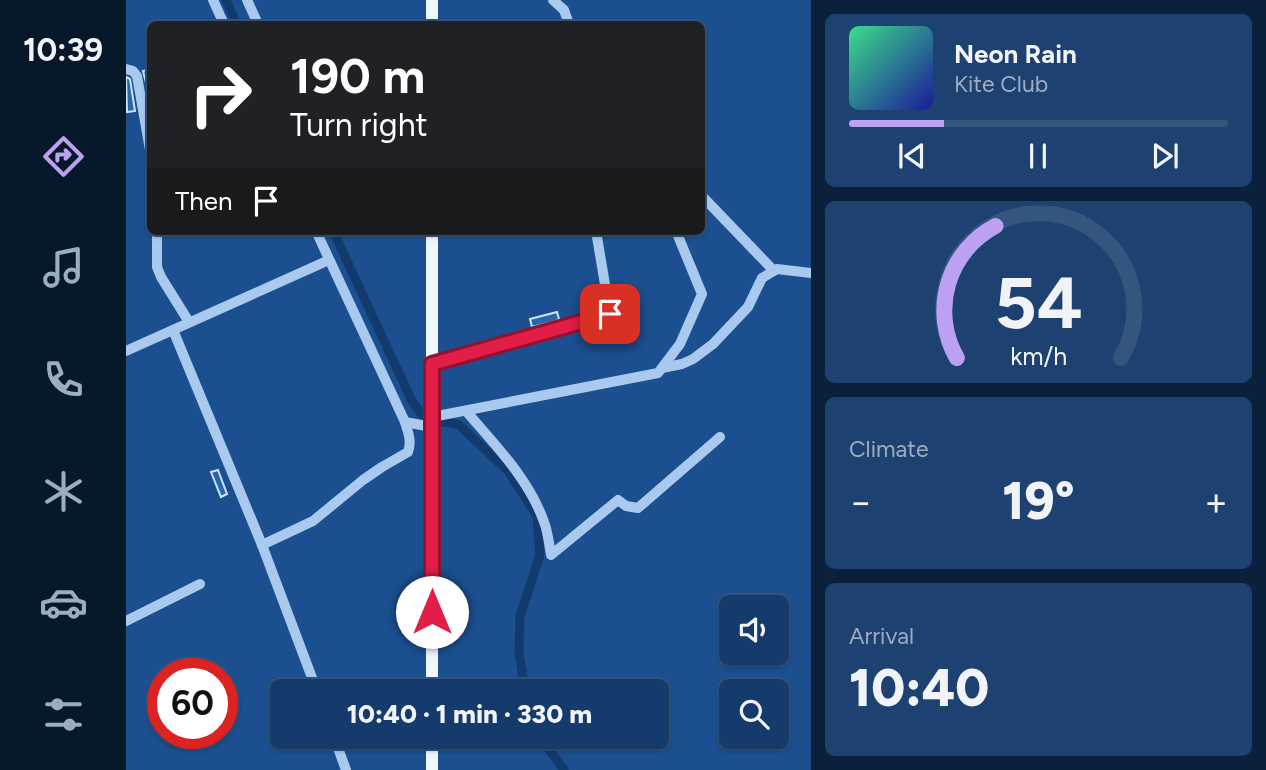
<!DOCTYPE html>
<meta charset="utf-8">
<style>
:root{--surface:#143b6b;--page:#1d4271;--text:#f1f3f6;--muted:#9dadc1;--line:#33557e;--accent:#bca0f2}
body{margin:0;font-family:Figtree,sans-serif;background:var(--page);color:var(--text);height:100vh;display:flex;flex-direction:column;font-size:26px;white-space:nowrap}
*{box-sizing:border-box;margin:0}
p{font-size:23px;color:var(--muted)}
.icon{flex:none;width:38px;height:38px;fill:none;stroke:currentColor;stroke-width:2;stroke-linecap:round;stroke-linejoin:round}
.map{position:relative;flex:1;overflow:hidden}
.side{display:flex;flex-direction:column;gap:14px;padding:14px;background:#0b203b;width:455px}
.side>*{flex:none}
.top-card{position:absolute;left:21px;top:21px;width:558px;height:214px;border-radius:10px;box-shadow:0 2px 5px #0004,0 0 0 2px var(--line);background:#202124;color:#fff;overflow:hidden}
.controls{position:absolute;left:593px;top:595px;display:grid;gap:14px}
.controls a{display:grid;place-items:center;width:70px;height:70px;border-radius:10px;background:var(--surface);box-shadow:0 2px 5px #0004,0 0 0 2px var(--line);font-size:35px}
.speed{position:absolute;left:21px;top:658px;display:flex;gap:14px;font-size:35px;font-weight:700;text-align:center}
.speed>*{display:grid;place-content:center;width:91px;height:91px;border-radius:50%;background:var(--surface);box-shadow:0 2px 5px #0004,0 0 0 2px var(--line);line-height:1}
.speed .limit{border:10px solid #d22;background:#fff;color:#111}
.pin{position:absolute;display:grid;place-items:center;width:60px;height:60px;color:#fff;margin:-30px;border-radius:14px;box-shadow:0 4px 10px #0006}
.me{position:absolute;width:77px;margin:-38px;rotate:0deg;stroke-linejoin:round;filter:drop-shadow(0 0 5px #0008)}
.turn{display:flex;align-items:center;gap:24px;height:147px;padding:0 28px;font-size:32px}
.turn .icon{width:91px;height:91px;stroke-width:2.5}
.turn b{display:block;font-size:49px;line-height:60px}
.then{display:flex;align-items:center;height:66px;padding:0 28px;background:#0003;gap:14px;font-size:26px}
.big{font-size:52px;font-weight:800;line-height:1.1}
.side .tile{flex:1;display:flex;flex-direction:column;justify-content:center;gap:10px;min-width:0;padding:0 24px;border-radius:10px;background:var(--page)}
.side .dial{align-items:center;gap:0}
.dial svg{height:182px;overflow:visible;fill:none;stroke:var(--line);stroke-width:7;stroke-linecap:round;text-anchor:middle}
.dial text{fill:var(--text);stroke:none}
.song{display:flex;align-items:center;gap:21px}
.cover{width:84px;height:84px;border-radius:10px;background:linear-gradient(135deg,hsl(150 70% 55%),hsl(240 70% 35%))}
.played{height:7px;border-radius:4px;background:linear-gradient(90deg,var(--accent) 25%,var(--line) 25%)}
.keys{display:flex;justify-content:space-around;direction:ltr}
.heat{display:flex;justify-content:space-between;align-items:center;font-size:38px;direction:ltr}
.trip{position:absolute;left:144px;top:679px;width:399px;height:70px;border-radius:10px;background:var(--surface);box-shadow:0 2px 5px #0004,0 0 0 2px var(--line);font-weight:800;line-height:70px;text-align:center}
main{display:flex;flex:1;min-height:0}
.tab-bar{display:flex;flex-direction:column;width:126px;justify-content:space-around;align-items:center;background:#08182b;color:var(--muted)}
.tab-bar .icon{width:49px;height:49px}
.tab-bar .selected{color:var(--accent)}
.tab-bar b{font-size:32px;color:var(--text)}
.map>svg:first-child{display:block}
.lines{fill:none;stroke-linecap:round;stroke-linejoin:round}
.canal{stroke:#123a6d;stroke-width:9}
.building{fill:#2a66ad;stroke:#cfe3fa;stroke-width:2}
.minor{stroke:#a9c9ee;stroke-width:10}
.major{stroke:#f0f6ff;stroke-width:12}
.route-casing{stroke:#92132f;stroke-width:18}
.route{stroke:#e11d48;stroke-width:12}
</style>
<main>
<nav class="tab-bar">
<b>10:39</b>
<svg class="icon selected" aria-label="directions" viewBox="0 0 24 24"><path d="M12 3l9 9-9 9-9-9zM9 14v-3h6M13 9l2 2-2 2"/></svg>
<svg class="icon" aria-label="music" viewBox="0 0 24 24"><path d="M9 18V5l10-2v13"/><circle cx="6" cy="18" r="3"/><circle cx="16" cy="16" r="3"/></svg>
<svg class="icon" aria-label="phone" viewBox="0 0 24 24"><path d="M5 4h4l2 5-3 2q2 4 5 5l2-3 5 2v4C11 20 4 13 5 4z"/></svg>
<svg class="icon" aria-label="climate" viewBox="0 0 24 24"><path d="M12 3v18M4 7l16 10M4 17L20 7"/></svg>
<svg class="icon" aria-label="car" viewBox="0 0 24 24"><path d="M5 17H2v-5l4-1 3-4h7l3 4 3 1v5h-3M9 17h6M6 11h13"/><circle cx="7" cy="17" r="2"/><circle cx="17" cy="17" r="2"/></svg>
<svg class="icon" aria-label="filters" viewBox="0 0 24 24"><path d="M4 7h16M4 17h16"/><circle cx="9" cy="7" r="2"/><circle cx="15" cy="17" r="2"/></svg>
</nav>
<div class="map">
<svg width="685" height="770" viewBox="0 0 685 770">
<rect width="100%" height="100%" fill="#1b4f8f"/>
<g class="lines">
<g class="canal">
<polyline points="100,0 111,24"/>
<polyline points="207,231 286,401 296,415"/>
<polyline points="314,421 333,425 382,471 411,516 414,555 394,616 393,652 399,691"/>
<polyline points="417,737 422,748 438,770"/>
</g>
</g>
<g class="building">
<polygon points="24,69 24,90 22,91 17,71"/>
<polygon points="0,77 4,79 9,111 1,112"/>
<polygon points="431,312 433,319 430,321 406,327 404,319"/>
<polygon points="92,470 101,494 95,497 85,472"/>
</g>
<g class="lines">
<g class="minor">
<polyline points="87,0 98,24"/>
<polyline points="121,0 132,24"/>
<polyline points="427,0 438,10 443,24"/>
<polyline points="0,69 7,71 11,76 24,150"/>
<polyline points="576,196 648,271"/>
<polyline points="31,231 31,267 35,277 63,322"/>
<polyline points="47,330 136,545 191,691"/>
<polyline points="0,351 203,260"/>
<polyline points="306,364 484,314 470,231"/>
<polyline points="536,368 556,364 567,359 587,344 622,307 636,278 651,269 685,273"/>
<path d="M340,411c29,34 63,68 78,111 4,10 5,22 7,33l67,-55 8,6 12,2 82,-71"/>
<polyline points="306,417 532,373 554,344 576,294 550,231"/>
<polyline points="279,422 306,427"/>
<path d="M136,545l51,-24 50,-41 19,-13 26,-15c4,-11 0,-20 -3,-30l-89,-191"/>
<polyline points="0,621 74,584"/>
<polyline points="208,737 220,770"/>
</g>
<g class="major">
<polyline points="306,0 306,24"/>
<polyline points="306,691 306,231"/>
<polyline points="306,770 306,737"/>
</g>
</g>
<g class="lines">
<defs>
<polyline id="route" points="306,612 306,364 484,314"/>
</defs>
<use href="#route" class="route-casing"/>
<use href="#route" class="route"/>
</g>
</svg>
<div class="controls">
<a><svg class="icon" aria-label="sound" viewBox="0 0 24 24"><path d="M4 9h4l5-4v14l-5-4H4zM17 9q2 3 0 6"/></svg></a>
<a><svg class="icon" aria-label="search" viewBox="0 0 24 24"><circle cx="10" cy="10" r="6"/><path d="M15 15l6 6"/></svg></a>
</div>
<div class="speed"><div class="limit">60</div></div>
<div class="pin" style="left:484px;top:314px;background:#d93025"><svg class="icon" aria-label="arrive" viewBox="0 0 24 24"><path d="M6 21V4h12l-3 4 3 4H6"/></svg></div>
<svg class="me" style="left:306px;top:612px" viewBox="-20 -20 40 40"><circle r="19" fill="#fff"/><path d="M0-13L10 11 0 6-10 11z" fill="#e11d48"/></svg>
<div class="trip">10:40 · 1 min · 330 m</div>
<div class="top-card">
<div class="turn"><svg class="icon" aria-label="right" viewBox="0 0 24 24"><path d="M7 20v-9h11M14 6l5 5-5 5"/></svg><div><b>190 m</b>Turn right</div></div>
<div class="then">Then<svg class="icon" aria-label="arrive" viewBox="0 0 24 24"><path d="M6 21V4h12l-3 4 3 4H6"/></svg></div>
</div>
</div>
<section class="side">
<div class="tile">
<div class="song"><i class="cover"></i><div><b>Neon Rain</b><p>Kite Club</p></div></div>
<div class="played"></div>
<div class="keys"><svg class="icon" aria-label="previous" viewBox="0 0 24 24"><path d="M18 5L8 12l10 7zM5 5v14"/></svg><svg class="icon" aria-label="pause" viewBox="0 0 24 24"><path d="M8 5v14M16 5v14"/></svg><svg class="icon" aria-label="next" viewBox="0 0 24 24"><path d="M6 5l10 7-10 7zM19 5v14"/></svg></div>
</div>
<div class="tile dial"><svg viewBox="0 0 100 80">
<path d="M14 69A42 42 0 1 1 86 69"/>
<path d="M14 69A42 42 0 0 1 31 11" stroke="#bca0f2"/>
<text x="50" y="56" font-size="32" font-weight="700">54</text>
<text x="50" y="72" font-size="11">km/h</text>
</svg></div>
<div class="tile"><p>Climate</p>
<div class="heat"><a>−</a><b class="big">19°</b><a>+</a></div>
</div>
<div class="tile"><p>Arrival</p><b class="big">10:40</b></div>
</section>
</main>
